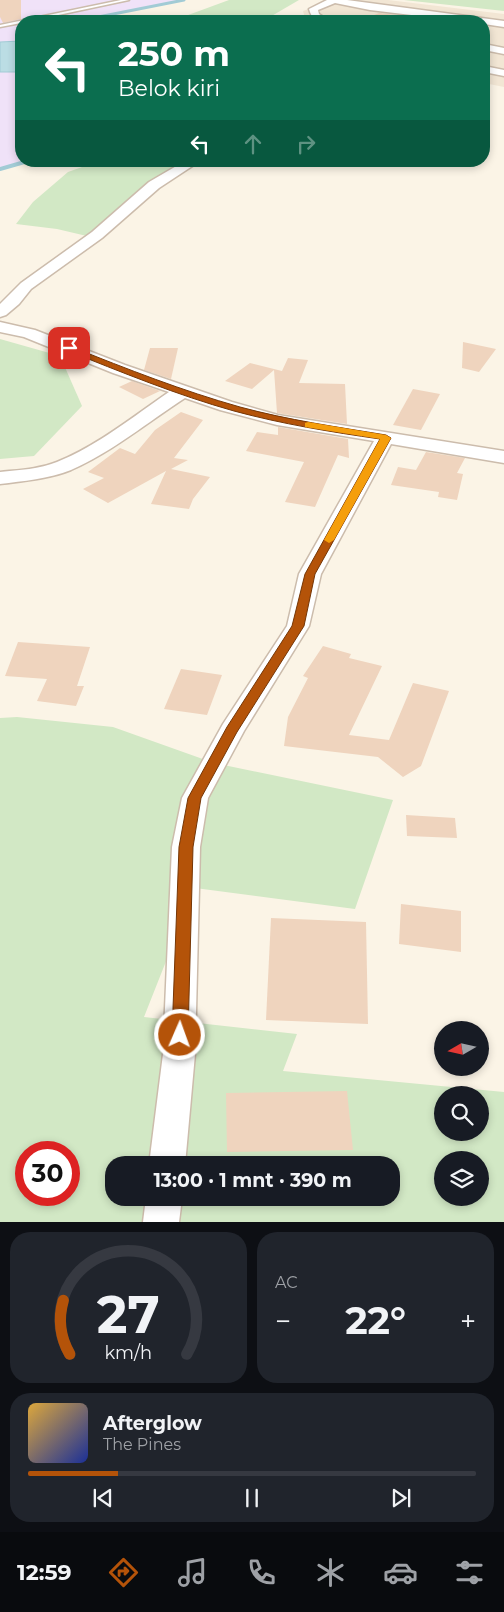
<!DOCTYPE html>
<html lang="id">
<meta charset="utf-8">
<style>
:root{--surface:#171b24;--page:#20242c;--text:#f1f3f6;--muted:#9ea1a6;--line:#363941;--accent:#b45309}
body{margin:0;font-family:Montserrat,sans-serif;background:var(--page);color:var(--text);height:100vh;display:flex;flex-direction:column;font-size:19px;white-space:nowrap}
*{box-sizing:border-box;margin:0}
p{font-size:16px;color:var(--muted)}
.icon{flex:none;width:28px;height:28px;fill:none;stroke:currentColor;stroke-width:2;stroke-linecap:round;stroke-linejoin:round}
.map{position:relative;height:1222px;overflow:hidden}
.drawer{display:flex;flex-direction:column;gap:10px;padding:10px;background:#0d0f14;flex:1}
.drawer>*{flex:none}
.banner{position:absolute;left:15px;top:15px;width:475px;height:152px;border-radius:20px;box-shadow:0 2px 8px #0003;background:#0b6e4f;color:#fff;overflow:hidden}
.needle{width:32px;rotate:261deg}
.fabs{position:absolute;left:434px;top:1021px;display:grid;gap:10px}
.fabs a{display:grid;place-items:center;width:55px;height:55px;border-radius:50%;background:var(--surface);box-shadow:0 2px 8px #0003;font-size:25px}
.speed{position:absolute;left:15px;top:1141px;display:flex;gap:10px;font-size:25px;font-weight:700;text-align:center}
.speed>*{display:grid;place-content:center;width:65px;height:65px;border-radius:50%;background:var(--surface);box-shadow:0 2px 8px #0003;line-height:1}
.speed .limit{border:8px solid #d22;background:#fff;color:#111}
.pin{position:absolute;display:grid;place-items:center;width:42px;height:42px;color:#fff;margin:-21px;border-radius:10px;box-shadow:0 2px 8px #0006}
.me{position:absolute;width:55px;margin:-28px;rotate:2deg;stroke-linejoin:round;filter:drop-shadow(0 0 4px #0008)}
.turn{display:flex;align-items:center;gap:18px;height:105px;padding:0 20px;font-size:22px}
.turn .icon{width:65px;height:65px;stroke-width:2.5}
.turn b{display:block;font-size:35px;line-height:42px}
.lanes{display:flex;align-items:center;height:48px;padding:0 20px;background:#0003;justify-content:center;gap:25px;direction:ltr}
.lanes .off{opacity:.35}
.big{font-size:38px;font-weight:700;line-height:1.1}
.drawer .tile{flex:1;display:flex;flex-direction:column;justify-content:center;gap:8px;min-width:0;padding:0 18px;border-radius:20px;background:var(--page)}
.drawer .dial{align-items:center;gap:0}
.dial svg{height:130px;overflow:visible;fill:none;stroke:var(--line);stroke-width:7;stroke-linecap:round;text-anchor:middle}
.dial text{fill:var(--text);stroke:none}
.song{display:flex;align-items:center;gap:15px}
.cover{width:60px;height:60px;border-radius:8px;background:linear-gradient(135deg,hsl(40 70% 55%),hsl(230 70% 35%))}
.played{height:5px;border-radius:2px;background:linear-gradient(90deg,var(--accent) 20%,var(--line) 20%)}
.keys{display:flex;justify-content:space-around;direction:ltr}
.heat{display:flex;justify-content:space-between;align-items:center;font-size:28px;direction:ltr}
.drawer .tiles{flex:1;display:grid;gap:10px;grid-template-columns:1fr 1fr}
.tile:last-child{grid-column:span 2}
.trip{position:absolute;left:105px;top:1156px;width:295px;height:50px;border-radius:20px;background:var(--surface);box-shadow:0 2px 8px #0003;font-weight:700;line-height:50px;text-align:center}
.menu{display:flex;height:80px;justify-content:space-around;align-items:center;background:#090b0e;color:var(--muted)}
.menu .icon{width:35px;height:35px}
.menu .current{color:var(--accent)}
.menu b{font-size:22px;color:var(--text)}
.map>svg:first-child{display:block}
.residential{fill:#f2e6d4}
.education{fill:#f0e2f8}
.green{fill:#d2e8c5;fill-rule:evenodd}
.water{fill:#bbdde4;stroke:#a2cbd5}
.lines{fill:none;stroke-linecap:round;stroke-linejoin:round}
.stream-far1{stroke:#a2cbd5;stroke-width:3}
.stream{stroke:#a2cbd5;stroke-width:4}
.building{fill:#efd4be}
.service-casing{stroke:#ccbcac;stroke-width:3}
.minor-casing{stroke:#ccbcac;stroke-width:3}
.service{fill:#fff;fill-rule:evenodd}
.minor{fill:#fff;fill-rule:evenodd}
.route{fill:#b45309;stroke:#753606}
.slow{fill:#f59e0b}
</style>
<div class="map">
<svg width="504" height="1222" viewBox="0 0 504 1222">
<rect width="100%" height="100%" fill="#fbf4e6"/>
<polygon class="residential" points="334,0 388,0 504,14 504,87 484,83 484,21 306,21 303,11"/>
<polygon class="education" points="0,0 184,0 78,21 21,21 21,161 28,161 0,169"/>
<g class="green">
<polygon points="229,0 299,0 263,21 177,21 180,18"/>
<polygon points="401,0 504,0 504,11 404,0"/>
<polygon points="99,161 181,161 146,185 91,237 57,229 16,224 33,202 68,172"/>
<polygon points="0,339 60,356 82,406 34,456 0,459"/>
<path d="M17,717l96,10 101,36 179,37 -38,109 -160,-21 -51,129 153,17 -14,37 221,21v130h-504v-504zM442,1095h38v37h-38zM26,1152h43v43h-43zM442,1160h38v38h-38zM114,1165h277v33h-277z"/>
</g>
<polygon class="water" points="21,41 21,72 0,72 0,42"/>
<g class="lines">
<polyline class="stream-far1" points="78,21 184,0"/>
<polyline class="stream" points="0,169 28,161"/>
</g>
<g class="building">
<polygon points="0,0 21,0 21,19 3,23 0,17"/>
<polygon points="379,13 447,21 360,21"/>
<polygon points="463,342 496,349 479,372 462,368"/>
<polygon points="150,348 178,348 171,379 144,370"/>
<polygon points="288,358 308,360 299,383 345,384 347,424 277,413 274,370 252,389 225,381 250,363 282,371"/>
<polygon points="132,381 160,391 143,399 119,387"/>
<polygon points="413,389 440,394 421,430 393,425"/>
<polygon points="181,412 203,420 174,458 188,460 171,469 210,477 193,499 189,509 151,504 166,471 108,503 83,489 104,478 88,472 120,448 135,454 155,430"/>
<polygon points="278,427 348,439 349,458 338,455 315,507 285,502 304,462 246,451 257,432 278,435"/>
<polygon points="426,452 465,458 457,473 463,474 457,500 438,497 439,492 391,485 398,467 416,470"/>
<polygon points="18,642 90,647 77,686 84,686 76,706 37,701 47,679 5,676"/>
<polygon points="323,646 351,654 349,658 382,666 349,735 389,740 413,683 449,691 421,766 403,777 378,757 284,746 288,717 308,678 303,676"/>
<polygon points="181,669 222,675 207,715 164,709"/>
<polygon points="406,815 455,818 457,838 407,836"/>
<polygon points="401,904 461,911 461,952 399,944"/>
<polygon points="271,918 366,922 368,1024 266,1020"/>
<polygon points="347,1091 353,1150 227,1152 226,1093"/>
</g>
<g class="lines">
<defs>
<polygon id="service" points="121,0 129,0 30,21 21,21 21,23 0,27 0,25"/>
<g id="minor">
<path d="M327,0h20l157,21v6l-20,-3v-3h-23l-91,-11 -35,-7 -17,7 1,4 10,7c-11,1 -17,-1 -20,-12z"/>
<polygon points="484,44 504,48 504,54 484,50"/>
<polygon points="484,66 504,70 504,76 484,72"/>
<polygon points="185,161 200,161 159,188 102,238 31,289 19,304 6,315 0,317 0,304 21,283 92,232 149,182"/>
<path d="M0,322l35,8 90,35 107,37 46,13 226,36v12l-113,-19 -70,130 -12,52 -65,105 -36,67 -8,49 -5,207 -10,111h-36l14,-111 9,-207 10,-49 41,-74 64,-98 12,-52 75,-133 -97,-16 -57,-15 -35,-12c-37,24 -73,54 -114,72 -22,9 -48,11 -71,14v-12c19,-2 40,-3 57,-10 40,-16 77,-46 112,-70l-56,-19 -89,-36 -24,-5z"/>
<polygon points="146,1198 182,1198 179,1222 143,1222"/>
</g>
</defs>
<use href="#service" class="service-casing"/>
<use href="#minor" class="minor-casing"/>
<use href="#service" class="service"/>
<use href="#minor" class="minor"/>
</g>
<path class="route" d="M66,347h6c55,22 111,44 168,60 48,13 97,20 146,28l5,3 -76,136 -11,52 -67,106 -36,66 -8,49 -5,188 -3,5 -5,2 -6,-2 -2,-5 7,-188 9,-49 39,-71 65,-101 13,-52 75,-135c-49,-7 -98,-15 -146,-28 -57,-16 -113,-39 -168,-61z"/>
<polygon class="slow" points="308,422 386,435 391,438 334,540 329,543 324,540 380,439 305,427 305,423"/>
</svg>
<div class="fabs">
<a><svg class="needle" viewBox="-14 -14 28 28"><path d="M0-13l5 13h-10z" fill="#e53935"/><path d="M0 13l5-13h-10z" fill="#9ea1a6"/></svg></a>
<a><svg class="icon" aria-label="search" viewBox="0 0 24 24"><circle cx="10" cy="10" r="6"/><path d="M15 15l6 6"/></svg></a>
<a><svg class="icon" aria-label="layers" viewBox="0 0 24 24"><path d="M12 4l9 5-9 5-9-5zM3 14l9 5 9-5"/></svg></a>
</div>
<div class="speed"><div class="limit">30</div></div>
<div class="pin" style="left:69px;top:348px;background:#d93025"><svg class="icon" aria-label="arrive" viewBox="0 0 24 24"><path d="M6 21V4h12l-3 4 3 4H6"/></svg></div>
<svg class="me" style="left:180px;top:1035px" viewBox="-20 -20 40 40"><circle r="17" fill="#b45309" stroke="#fff" stroke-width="3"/><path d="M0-11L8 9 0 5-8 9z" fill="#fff"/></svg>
<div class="trip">13:00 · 1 mnt · 390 m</div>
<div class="banner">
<div class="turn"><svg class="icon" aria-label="left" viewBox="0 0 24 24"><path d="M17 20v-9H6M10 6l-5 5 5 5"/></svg><div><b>250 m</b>Belok kiri</div></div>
<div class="lanes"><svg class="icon" aria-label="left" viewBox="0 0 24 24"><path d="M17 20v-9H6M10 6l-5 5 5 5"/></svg><svg class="icon off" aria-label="ahead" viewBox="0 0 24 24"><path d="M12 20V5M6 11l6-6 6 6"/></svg><svg class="icon off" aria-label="right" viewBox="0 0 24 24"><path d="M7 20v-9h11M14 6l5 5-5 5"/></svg></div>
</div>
</div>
<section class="drawer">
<div class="tiles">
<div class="tile dial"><svg viewBox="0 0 100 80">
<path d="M14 69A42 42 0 1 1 86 69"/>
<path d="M14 69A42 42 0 0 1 10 36" stroke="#b45309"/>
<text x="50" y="56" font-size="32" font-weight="700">27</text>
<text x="50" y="72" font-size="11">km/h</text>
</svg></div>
<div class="tile"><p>AC</p>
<div class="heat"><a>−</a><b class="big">22°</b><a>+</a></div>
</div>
<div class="tile">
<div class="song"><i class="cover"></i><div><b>Afterglow</b><p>The Pines</p></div></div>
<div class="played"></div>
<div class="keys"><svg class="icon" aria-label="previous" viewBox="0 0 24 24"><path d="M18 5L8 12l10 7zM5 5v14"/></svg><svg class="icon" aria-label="pause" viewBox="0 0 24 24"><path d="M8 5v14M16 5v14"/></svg><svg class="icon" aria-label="next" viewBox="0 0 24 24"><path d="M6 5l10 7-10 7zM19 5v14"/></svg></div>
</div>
</div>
</section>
<nav class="menu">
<b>12:59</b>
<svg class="icon current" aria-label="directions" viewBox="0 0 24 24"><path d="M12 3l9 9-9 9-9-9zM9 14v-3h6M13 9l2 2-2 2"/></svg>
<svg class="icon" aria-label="music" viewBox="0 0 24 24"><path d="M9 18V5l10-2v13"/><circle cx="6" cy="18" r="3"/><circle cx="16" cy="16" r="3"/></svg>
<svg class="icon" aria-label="phone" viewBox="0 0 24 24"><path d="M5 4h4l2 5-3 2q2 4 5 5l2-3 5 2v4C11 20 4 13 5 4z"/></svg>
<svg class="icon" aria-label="climate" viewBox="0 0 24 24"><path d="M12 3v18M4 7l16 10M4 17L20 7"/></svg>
<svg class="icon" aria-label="car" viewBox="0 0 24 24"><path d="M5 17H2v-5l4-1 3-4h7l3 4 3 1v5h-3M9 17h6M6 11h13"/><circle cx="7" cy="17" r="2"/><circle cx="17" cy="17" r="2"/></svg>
<svg class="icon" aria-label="filters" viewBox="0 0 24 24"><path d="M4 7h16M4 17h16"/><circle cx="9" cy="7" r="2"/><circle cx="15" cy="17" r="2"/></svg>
</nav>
